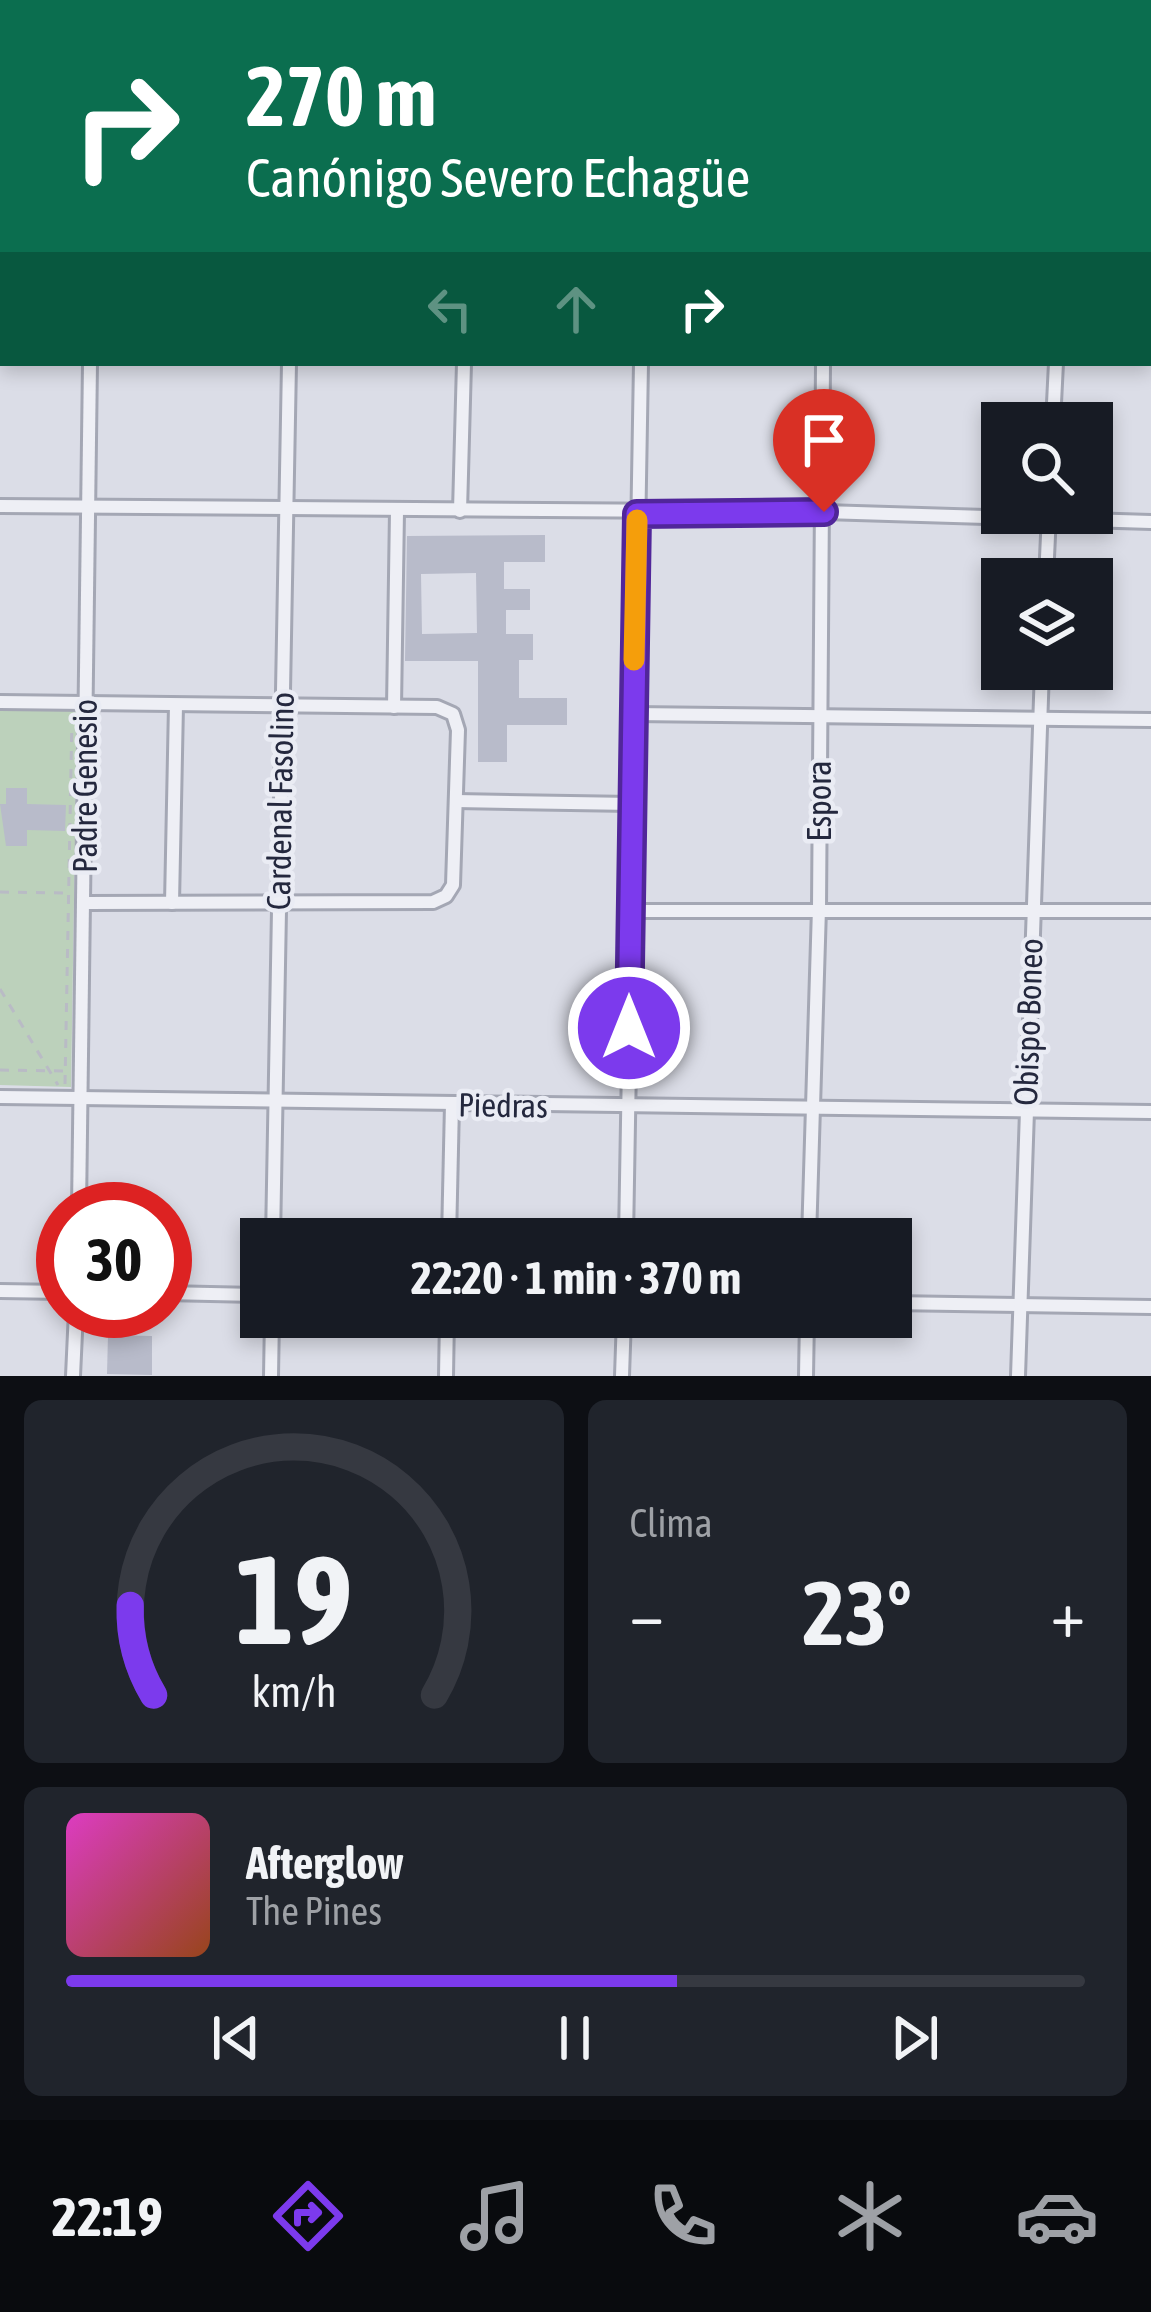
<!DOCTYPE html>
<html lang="es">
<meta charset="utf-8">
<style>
:root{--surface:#171b24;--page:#20242c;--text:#f1f3f6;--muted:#9ea1a6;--line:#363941;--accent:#7c3aed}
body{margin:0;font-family:"Asap Condensed",sans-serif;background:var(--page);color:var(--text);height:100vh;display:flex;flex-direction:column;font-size:45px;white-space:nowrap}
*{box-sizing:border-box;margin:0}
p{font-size:39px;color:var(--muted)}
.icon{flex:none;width:66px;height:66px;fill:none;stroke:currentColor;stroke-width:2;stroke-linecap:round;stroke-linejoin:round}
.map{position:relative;height:1376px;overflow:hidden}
.drawer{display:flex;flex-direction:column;gap:24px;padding:24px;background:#0d0f14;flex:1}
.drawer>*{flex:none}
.top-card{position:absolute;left:0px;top:0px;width:1152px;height:366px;box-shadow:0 6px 18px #0003;background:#0b6e4f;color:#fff;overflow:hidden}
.buttons{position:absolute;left:981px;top:402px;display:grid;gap:24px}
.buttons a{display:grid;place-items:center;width:132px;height:132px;border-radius:0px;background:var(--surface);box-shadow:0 6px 18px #0003;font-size:60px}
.speed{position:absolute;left:36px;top:1182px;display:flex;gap:24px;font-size:60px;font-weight:700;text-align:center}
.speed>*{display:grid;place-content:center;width:156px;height:156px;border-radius:50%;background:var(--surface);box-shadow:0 6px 18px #0003;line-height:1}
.speed .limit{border:18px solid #d22;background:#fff;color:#111}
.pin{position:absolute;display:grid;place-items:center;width:102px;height:102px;color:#fff;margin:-123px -51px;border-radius:50% 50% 50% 0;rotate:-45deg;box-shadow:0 0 12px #0007}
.pin .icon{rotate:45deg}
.me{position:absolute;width:132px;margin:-66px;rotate:0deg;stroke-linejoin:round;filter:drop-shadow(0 0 9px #0008)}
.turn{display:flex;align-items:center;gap:42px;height:252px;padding:0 48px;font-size:54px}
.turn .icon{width:156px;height:156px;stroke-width:2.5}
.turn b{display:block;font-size:84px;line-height:102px}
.lanes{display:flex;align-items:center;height:114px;padding:0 48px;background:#0003;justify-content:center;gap:60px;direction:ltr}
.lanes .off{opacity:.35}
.big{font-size:90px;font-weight:700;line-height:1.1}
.drawer .tile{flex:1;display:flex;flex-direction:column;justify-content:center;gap:18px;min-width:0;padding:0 42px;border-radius:18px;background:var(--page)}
.drawer .dial{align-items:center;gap:0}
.dial svg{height:312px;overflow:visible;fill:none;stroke:var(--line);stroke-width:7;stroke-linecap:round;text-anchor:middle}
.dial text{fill:var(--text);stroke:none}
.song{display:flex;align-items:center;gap:36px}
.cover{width:144px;height:144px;border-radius:18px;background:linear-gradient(135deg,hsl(310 70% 55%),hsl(20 70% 35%))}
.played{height:12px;border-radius:6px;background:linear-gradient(90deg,var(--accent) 60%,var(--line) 60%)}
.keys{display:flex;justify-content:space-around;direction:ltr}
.heat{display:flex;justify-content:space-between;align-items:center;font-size:66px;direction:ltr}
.drawer .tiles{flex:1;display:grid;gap:24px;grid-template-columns:1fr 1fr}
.tile:last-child{grid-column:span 2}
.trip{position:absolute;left:240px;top:1218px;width:672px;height:120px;border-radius:0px;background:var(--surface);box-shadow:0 6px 18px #0003;font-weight:700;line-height:120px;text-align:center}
.dock{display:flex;height:192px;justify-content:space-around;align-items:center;background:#090b0e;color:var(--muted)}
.dock .icon{width:84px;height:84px}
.dock .active{color:var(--accent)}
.dock b{font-size:54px;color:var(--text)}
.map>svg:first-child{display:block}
.green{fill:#bcd1bb}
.building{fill:#b8bbca;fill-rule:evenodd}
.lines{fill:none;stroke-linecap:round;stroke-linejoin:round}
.street-casing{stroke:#a4a7b4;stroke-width:18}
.path{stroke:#b9bbc5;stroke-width:3;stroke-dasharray:9 9;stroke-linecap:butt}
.street{stroke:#eeeff5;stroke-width:12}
.route-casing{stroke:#51269a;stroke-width:30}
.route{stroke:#7c3aed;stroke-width:21}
.slow{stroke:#f59e0b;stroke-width:21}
.labels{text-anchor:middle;stroke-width:9;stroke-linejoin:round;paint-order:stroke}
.street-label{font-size:33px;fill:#24283e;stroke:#eaecf4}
</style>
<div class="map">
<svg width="1151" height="1376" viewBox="0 0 1151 1376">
<rect width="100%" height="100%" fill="#dbdde7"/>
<polygon class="green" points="0,710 77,711 71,1087 0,1085"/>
<g class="building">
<path d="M545,535v27h-41v27h26v21h-24v24h27v26h-14v38h48v27h-60v37h-29v-101h-73l2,-125zM476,573l1,60 -55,1 -1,-60z"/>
<polygon points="6,788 27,788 27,804 66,805 65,831 27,830 27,846 6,846 0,804 6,804"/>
<polygon points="108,1335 152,1336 152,1375 107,1374"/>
</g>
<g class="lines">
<defs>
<g id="street">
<polyline points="98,3 98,0"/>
<polyline points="295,3 295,0"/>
<polyline points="472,3 472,0"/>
<polyline points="647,3 647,0"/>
<polyline points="828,3 828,0"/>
<polyline points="1067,3 1067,0"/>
<polyline points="0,110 3,110"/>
<polyline points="1149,127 1151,127"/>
<polyline points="0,309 3,309"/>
<polyline points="1149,321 1151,321"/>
<polyline points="1053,423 1056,363"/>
<polyline points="0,506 824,512 1151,522"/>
<polyline points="460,511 464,363"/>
<polyline points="1046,579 1049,514"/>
<polyline points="0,702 437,707 453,714 458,730 453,885 446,896 433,902 86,903"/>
<polyline points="394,707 397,511"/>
<polyline points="633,714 1151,720"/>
<polyline points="456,801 632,804"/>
<polyline points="172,903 176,705"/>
<polyline points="630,911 1151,911"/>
<polyline points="0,1097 1151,1112"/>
<polyline points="79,1209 90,363"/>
<polyline points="273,1239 289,363"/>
<polyline points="449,1239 452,1104"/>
<polyline points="626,1239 641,363"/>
<polyline points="809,1239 819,908 823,363"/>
<polyline points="0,1291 63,1292"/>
<polyline points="165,1293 261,1295"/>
<polyline points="891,1303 1151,1307"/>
<polyline points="73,1376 76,1311"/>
<polyline points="271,1376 272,1317"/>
<polyline points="446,1376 447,1317"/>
<polyline points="622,1376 624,1317"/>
<polyline points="806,1376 807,1317"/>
<polyline points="1018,1376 1042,669"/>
</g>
</defs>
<use href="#street" class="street-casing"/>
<g class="path">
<polyline points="0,892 68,893"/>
<polyline points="0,989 58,1085"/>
<polyline points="0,1070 64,1071"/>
<polyline points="65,1084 72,716"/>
</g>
<use href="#street" class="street"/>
</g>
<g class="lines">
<defs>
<polyline id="route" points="629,1028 637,514 824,512"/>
</defs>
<use href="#route" class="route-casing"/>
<use href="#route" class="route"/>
<polyline class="slow" points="634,660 637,520"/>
</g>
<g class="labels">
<g class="street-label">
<text transform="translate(85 786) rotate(-90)" y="12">Padre Genesio</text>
<text transform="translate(280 801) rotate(-89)" y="12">Cardenal Fasolino</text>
<text transform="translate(819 801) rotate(-90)" y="12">Espora</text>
<text transform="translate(1028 1022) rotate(-88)" y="12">Obispo Boneo</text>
<text transform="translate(503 1105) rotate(1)" y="12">Piedras</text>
</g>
</g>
</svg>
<div class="buttons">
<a><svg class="icon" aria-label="search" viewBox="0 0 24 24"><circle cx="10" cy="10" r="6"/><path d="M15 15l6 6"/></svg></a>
<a><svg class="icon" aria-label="layers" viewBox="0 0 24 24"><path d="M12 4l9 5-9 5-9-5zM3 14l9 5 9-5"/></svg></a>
</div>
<div class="speed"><div class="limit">30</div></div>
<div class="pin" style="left:824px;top:512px;background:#d93025"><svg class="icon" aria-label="arrive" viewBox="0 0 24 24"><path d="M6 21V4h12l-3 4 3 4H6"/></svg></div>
<svg class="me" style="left:629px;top:1028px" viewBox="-20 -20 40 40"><circle r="17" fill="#7c3aed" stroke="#fff" stroke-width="3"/><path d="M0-11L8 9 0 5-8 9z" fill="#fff"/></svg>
<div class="trip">22:20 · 1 min · 370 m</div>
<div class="top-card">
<div class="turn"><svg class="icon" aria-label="right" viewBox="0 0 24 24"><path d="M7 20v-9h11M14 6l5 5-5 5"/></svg><div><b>270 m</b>Canónigo Severo Echagüe</div></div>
<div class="lanes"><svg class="icon off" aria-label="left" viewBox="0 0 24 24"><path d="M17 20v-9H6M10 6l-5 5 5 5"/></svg><svg class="icon off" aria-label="ahead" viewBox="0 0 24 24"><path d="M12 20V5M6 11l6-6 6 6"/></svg><svg class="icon" aria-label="right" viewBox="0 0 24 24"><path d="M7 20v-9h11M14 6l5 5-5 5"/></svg></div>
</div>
</div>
<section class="drawer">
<div class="tiles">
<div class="tile dial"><svg viewBox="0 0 100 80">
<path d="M14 69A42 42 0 1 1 86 69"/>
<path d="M14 69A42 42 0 0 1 8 46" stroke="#7c3aed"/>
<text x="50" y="56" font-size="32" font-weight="700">19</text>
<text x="50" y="72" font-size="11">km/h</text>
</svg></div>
<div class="tile"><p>Clima</p>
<div class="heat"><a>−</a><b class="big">23°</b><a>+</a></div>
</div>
<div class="tile">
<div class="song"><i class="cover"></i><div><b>Afterglow</b><p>The Pines</p></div></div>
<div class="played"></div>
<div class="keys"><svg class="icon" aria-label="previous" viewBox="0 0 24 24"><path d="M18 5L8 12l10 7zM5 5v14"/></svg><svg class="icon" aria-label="pause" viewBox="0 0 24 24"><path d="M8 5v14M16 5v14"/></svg><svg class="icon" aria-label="next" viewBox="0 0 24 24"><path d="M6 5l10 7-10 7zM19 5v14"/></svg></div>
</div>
</div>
</section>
<nav class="dock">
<b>22:19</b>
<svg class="icon active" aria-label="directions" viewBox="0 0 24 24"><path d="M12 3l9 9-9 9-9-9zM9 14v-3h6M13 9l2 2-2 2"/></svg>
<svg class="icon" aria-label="music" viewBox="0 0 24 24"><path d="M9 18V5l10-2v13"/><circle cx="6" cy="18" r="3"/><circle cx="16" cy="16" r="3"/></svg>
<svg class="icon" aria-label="phone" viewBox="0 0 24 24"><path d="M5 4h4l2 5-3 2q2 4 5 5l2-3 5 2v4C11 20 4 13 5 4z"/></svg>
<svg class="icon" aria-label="climate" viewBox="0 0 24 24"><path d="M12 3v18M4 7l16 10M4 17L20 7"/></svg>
<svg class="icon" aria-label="car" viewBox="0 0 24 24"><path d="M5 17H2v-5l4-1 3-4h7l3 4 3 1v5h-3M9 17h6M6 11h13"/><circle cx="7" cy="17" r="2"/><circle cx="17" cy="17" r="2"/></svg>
</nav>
